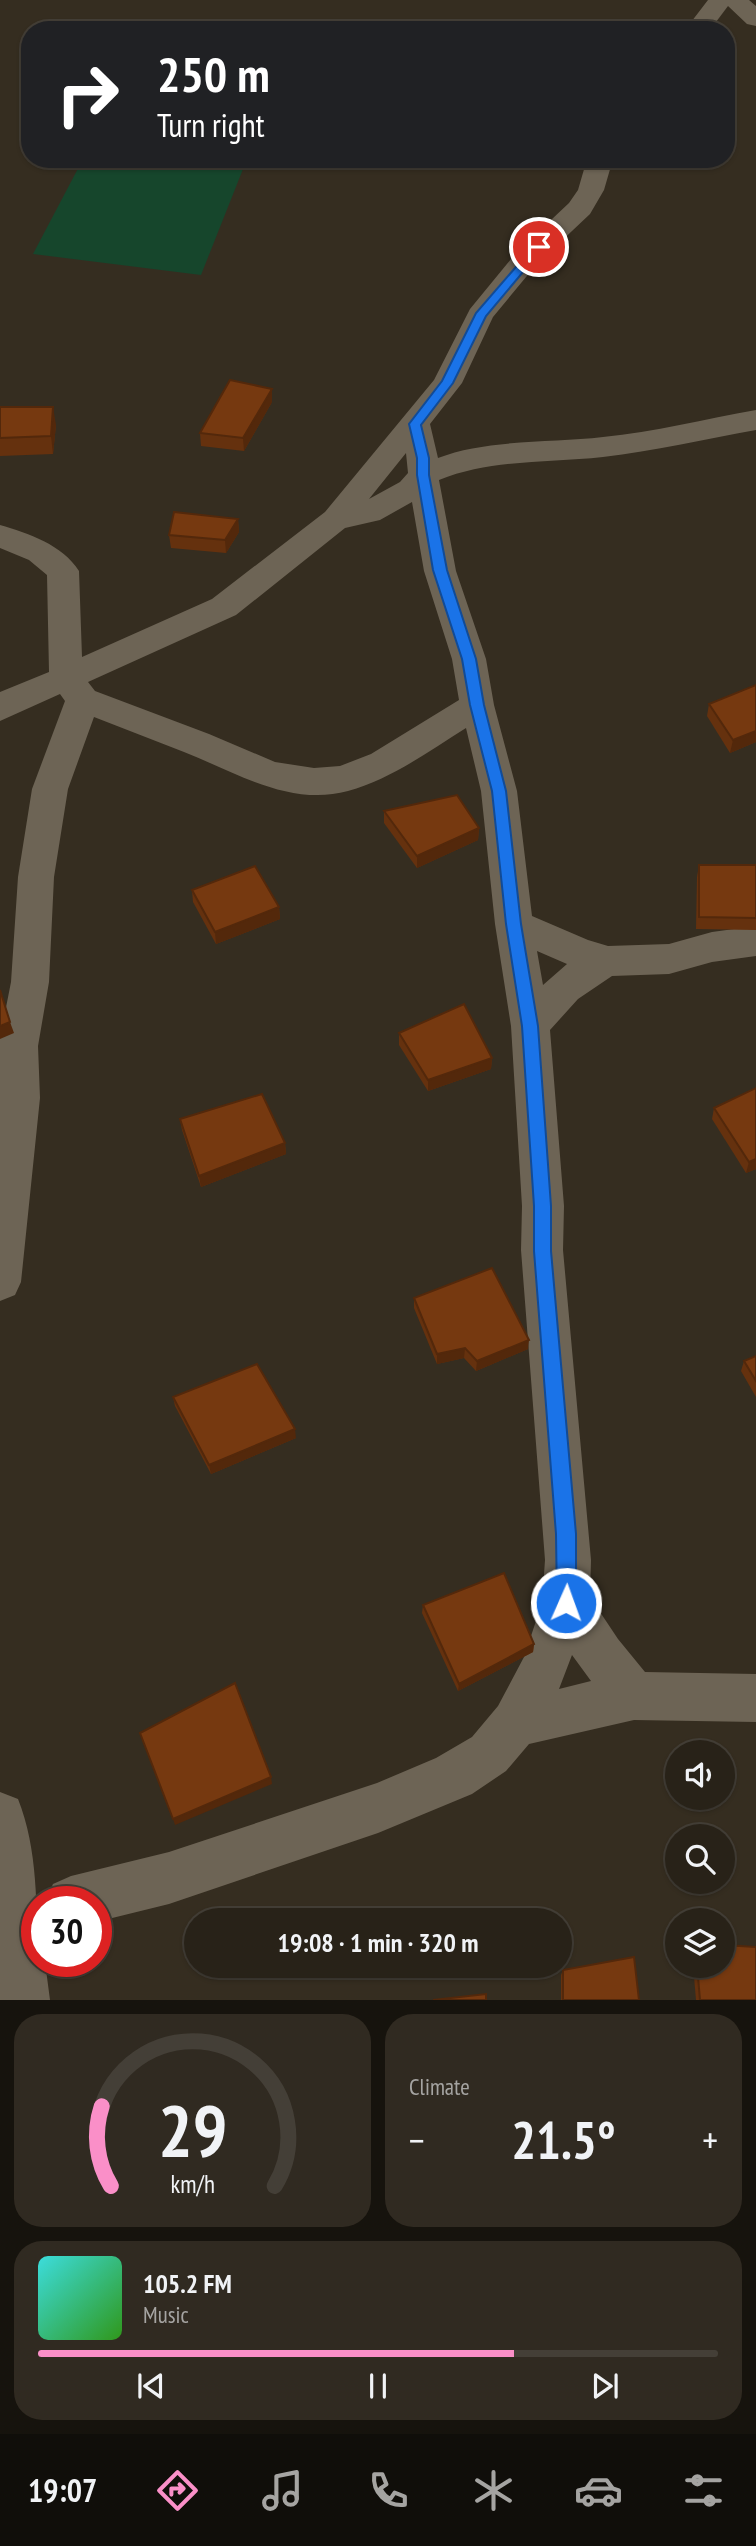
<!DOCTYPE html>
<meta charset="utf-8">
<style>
:root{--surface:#282218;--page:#302a21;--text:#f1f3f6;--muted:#a5a4a2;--line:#443f37;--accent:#fa8fc8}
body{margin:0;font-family:"PT Sans Narrow",sans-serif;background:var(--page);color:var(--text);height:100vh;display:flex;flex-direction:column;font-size:26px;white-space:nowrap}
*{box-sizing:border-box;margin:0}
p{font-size:23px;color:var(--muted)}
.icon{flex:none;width:38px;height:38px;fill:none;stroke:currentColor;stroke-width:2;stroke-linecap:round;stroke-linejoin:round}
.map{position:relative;height:2000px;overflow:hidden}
.drawer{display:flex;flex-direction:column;gap:14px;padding:14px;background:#16130d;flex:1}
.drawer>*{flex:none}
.hud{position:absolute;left:21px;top:21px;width:714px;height:147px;border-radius:28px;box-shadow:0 2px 5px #0004,0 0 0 2px var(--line);background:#202124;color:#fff;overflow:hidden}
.fabs{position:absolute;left:665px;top:1740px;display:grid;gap:14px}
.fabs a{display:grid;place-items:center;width:70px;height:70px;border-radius:50%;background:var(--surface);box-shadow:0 2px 5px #0004,0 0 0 2px var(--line);font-size:35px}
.speed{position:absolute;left:21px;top:1886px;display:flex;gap:14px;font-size:35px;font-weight:700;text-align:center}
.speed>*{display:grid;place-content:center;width:91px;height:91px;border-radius:50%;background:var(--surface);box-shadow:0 2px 5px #0004,0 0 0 2px var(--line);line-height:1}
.speed .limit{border:10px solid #d22;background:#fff;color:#111}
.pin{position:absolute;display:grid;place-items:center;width:60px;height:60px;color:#fff;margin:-30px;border:4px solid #fff;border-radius:50%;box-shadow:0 2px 7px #0007}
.me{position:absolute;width:77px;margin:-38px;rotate:2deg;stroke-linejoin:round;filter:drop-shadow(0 0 5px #0008)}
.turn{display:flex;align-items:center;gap:24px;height:147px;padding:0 21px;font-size:32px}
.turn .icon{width:91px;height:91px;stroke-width:2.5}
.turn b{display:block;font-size:49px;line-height:60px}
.big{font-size:52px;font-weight:700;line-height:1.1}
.drawer .widget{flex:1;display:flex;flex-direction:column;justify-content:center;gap:10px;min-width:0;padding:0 24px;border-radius:28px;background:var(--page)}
.drawer .dial{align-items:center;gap:0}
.dial svg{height:182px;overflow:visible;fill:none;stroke:var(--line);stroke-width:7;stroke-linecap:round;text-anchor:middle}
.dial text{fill:var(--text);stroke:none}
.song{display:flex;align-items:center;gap:21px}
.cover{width:84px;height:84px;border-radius:10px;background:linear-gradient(135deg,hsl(180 70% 55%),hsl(110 70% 35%))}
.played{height:7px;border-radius:4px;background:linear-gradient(90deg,var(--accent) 70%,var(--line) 70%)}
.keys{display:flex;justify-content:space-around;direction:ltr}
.heat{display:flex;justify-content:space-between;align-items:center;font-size:38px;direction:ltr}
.drawer .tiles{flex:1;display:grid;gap:14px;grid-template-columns:1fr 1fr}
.widget:last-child{grid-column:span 2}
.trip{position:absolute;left:184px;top:1908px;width:388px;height:70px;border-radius:35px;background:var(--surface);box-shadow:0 2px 5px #0004,0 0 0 2px var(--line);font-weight:700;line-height:70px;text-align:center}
.tab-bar{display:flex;height:112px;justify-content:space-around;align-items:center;background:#100e0a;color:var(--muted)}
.tab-bar .icon{width:49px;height:49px}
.tab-bar .selected{color:var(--accent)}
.tab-bar b{font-size:32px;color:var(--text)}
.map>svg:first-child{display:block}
.green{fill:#16462c}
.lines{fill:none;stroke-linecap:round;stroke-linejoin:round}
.minor{fill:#6d6455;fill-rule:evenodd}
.wall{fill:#65310e}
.shaded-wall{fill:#53280b}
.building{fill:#763910;stroke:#53280b;stroke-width:2}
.route{fill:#1a73e8;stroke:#114b97;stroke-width:2}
</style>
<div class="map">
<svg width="756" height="2000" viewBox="0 0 756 2000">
<rect width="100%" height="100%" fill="#352d20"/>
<polygon class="green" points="83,159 247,159 201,275 33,254"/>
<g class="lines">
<g class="minor">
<polygon points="708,0 749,0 756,6 756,26 747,24 728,6 710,30 685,30"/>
<path d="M587,159h26l-9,31 -14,24 -54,51 -43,52 -31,66 -32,41 8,34c48,-19 114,-15 165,-21 51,-5 102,-18 153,-27v20c-51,9 -102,21 -153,27 -55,6 -112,2 -164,23l17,91 30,88 8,46 23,86 15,125 56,24 20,6 61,-2 43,-12 44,-6v30l-44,6 -43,12 -57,2 -34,23 -28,31 14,176 -1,44 28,310 -1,37 28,42 27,33 111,2v48l-122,-2 -105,24 -23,27 -34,23 -94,39 -209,71 -73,18v-20h-51l8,-18 18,-8 98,-24 208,-69 59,-25 36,-21 26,-31 26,-49 18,-54 3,-43 -24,-310 1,-44 -11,-180 -16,-102 -14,-133 -15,-63c-38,24 -75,51 -118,63 -58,16 -113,-19 -164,-39 -30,-12 -60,-23 -90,-35l-26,72 -14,88 -5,105 -11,64 2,52 -19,184 -6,13 -15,6v-263l11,-56 7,-105 14,-88 33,-88 -5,-7 -60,27v-29l49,-20 -2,-97 -18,-15 -29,-12v-23c28,8 63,20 79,46l3,86 130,-58 113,-87 109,-132 36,-71 46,-56 53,-50 9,-13zM406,453l2,20 -8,9 -31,17zM412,502l12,69 28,88 7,41 -88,54 -31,12 -26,2 -39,-6 -66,-28 -114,-43 -7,-9 148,-67 109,-87 35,-8zM537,951l30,13 -24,21zM572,1655l19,26 -32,8z"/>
<path d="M0,1792l18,7c20,50 19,110 19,163h8l5,38h-50z"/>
</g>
</g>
<g class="wall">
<polygon points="272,402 244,451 201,446 200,433"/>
<polygon points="0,407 56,425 53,454 0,456"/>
<polygon points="238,519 239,532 226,553 171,548 169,535"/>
<polygon points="756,685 756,742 730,753 707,716 709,704"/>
<polygon points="384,811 479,828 478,840 417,868 384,823"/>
<polygon points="699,865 756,865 756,930 696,929 697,877"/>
<polygon points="192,890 279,907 280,919 216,944 193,902"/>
<polygon points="399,1033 492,1058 491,1069 428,1091 399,1045"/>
<polygon points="756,1088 756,1169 746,1173 712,1119 714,1108"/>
<polygon points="180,1119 285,1143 286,1154 201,1187 182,1130"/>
<polygon points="414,1298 528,1349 476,1371 464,1358 437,1364 414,1308"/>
<polygon points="756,1356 756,1397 741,1371 744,1361"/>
<polygon points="173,1397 296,1438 211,1474 175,1406"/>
<polygon points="423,1605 534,1644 533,1652 458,1691 422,1613"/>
<polygon points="693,1965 723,1965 756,2000 696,2000"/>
<polygon points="563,1970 639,2000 561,2000 561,1975"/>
</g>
<g class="shaded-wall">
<polygon points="272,389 272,402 244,451 243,438"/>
<polygon points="53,407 56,425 53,454 51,436"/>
<polygon points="238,519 239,532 226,553 225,540"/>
<polygon points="756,731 756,742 730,753 733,740"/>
<polygon points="479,828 478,840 417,868 417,856"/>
<polygon points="279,907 280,919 216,944 215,932"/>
<polygon points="10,1022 14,1033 0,1039 0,1026"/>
<polygon points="492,1058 491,1069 428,1091 428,1080"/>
<polygon points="285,1143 286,1154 201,1187 199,1176"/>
<polygon points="756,1159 756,1169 746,1173 749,1162"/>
<polygon points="529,1340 528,1349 476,1371 477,1361"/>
<polygon points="465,1348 464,1358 437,1364 437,1354"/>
<polygon points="295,1429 296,1438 211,1474 209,1465"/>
<polygon points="534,1644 533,1652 458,1691 459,1684"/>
<polygon points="271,1777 272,1784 175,1825 173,1819"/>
</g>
<g class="building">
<polygon points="230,380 272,389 243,438 200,433"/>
<polygon points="0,407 53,407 51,436 0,438"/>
<polygon points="174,512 238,519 225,540 169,535"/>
<polygon points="756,685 756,731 733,740 709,704"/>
<polygon points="457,795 479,828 417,856 384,811"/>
<polygon points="699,865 756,865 756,918 699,917"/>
<polygon points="255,866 279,907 215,932 192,890"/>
<polygon points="0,990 10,1022 0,1026"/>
<polygon points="464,1004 492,1058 428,1080 399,1033"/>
<polygon points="756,1088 756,1159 749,1162 714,1108"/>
<polygon points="262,1094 285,1143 199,1176 180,1119"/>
<polygon points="492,1268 529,1340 477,1361 465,1348 437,1354 414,1298"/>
<polygon points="756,1356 756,1381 744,1361"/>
<polygon points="257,1364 295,1429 209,1465 173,1397"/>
<polygon points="504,1573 534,1644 459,1684 423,1605"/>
<polygon points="235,1683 271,1777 173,1819 140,1733"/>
<polygon points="723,1945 756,1947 756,2000 700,2000 697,1965 723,1965"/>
<polygon points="634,1957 639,2000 563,2000 563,1970"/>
<polygon points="486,1994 486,2000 433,2000"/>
</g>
<polygon class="route" points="535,245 544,247 486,316 453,383 421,425 429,458 429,475 447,570 476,659 484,705 506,791 521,924 538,1026 551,1206 551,1251 576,1534 576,1603 573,1610 566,1613 559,1610 557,1603 556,1534 534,1251 534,1206 522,1026 506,924 492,791 470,705 462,659 433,570 417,475 417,458 409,424 442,381 476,313"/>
</svg>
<div class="fabs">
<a><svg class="icon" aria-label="sound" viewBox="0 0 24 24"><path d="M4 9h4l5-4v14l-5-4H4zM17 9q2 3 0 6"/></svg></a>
<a><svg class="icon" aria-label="search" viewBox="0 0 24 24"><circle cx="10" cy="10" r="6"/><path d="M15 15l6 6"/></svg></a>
<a><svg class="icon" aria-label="layers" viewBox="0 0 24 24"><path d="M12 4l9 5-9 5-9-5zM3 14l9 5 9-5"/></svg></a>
</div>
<div class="speed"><div class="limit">30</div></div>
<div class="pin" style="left:539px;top:247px;background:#d93025"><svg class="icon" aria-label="arrive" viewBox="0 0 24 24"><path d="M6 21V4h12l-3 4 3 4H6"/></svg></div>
<svg class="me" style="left:566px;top:1603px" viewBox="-20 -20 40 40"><circle r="17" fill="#1a73e8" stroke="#fff" stroke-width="3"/><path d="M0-11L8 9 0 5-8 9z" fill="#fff"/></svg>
<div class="trip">19:08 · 1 min · 320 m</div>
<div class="hud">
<div class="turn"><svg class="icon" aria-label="right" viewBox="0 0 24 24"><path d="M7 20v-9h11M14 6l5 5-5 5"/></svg><div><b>250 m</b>Turn right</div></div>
</div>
</div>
<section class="drawer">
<div class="tiles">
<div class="widget dial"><svg viewBox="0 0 100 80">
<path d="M14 69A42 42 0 1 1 86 69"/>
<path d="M14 69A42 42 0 0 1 10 34" stroke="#fa8fc8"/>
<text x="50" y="56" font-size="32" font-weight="700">29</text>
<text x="50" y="72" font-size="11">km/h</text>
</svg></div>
<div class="widget"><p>Climate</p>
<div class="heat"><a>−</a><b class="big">21.5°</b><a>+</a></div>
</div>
<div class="widget">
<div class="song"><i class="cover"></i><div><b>105.2 FM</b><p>Music</p></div></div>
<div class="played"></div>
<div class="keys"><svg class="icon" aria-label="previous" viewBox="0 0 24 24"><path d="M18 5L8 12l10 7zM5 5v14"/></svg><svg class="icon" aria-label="pause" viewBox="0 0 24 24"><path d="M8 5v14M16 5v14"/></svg><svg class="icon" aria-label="next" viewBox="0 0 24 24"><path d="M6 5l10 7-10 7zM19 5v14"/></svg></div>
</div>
</div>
</section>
<nav class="tab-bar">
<b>19:07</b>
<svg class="icon selected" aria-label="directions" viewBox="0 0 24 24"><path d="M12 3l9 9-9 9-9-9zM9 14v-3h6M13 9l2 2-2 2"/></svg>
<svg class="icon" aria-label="music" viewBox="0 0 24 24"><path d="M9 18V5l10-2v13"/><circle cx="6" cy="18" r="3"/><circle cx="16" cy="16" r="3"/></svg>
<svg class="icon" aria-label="phone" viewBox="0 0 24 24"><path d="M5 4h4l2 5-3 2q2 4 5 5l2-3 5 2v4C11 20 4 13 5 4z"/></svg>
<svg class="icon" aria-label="climate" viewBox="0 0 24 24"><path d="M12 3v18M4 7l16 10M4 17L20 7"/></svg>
<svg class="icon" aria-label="car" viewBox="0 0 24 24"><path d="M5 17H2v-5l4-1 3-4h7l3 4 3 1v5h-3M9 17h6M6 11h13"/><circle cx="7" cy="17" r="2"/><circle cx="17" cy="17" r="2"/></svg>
<svg class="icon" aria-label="filters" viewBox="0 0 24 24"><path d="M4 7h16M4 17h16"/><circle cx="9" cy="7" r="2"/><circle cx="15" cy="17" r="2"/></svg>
</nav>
